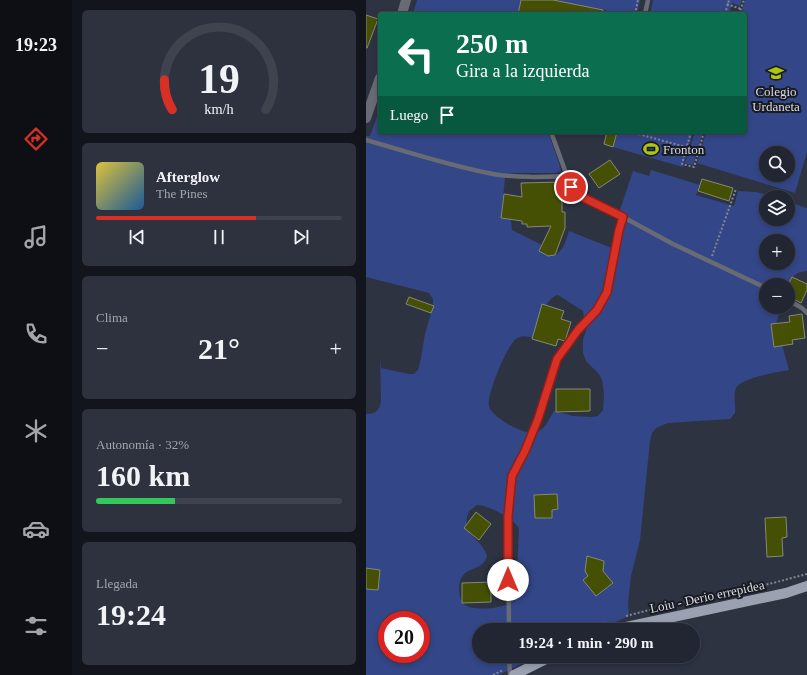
<!DOCTYPE html>
<html lang="es">
<meta charset="utf-8">
<style>
:root{--surface:#222632;--page:#2e323e;--text:#f1f3f6;--muted:#a2a5ac;--line:#3f434d;--accent:#d93025}
body{margin:0;font-family:"Times New Roman",serif;background:var(--page);color:var(--text);height:100vh;display:flex;flex-direction:column;font-size:15px;white-space:nowrap}
*{box-sizing:border-box;margin:0}
p{font-size:13px;color:var(--muted)}
.icon{flex:none;width:22px;height:22px;fill:none;stroke:currentColor;stroke-width:2;stroke-linecap:round;stroke-linejoin:round}
.map{position:relative;flex:1;overflow:hidden}
.sheet{display:flex;flex-direction:column;gap:10px;padding:10px;background:#13151c;width:294px}
.sheet>*{flex:none}
.hud{position:absolute;left:12px;top:12px;width:369px;height:122px;border-radius:4px;box-shadow:0 2px 6px #0003,0 0 0 1px var(--line);background:#0b6e4f;color:#fff;overflow:hidden}
.buttons{position:absolute;left:393px;top:146px;display:grid;gap:8px}
.buttons a{display:grid;place-items:center;width:36px;height:36px;border-radius:50%;background:var(--surface);box-shadow:0 2px 6px #0003,0 0 0 1px var(--line);font-size:20px}
.speed{position:absolute;left:12px;top:611px;display:flex;gap:8px;font-size:20px;font-weight:700;text-align:center}
.speed>*{display:grid;place-content:center;width:52px;height:52px;border-radius:50%;background:var(--surface);box-shadow:0 2px 6px #0003,0 0 0 1px var(--line);line-height:1}
.speed .limit{border:6px solid #d22;background:#fff;color:#111}
.pin{position:absolute;display:grid;place-items:center;width:34px;height:34px;color:#fff;margin:-17px;border:2px solid #fff;border-radius:50%;box-shadow:0 1px 4px #0007}
.me{position:absolute;width:44px;margin:-22px;rotate:0deg;stroke-linejoin:round;filter:drop-shadow(0 0 3px #0008)}
.turn{display:flex;align-items:center;gap:14px;height:84px;padding:0 12px;font-size:18px}
.turn .icon{width:52px;height:52px;stroke-width:2.5}
.turn b{display:block;font-size:28px;line-height:34px}
.then{display:flex;align-items:center;height:38px;padding:0 12px;background:#0003;gap:8px;font-size:15px}
.big{font-size:30px;font-weight:600;line-height:1.1}
.sheet .card{flex:1;display:flex;flex-direction:column;justify-content:center;gap:6px;min-width:0;padding:0 14px;border-radius:6px;background:var(--page)}
.sheet .dial{align-items:center;gap:0}
.dial svg{height:104px;overflow:visible;fill:none;stroke:var(--line);stroke-width:7;stroke-linecap:round;text-anchor:middle}
.dial text{fill:var(--text);stroke:none}
.song{display:flex;align-items:center;gap:12px}
.cover{width:48px;height:48px;border-radius:6px;background:linear-gradient(135deg,hsl(50 70% 55%),hsl(210 70% 35%))}
.played{height:4px;border-radius:2px;background:linear-gradient(90deg,var(--accent) 65%,var(--line) 65%)}
.keys{display:flex;justify-content:space-around;direction:ltr}
.heat{display:flex;justify-content:space-between;align-items:center;font-size:22px;direction:ltr}
.charge{height:6px;border-radius:3px;background:linear-gradient(90deg,#34c759 32%,var(--line) 0)}
.trip{position:absolute;left:106px;top:623px;width:228px;height:40px;border-radius:20px;background:var(--surface);box-shadow:0 2px 6px #0003,0 0 0 1px var(--line);font-weight:600;line-height:40px;text-align:center}
main{display:flex;flex:1;min-height:0}
.menu{display:flex;flex-direction:column;width:72px;justify-content:space-around;align-items:center;background:#0e0f14;color:var(--muted)}
.menu .icon{width:28px;height:28px}
.menu .on{color:var(--accent)}
.menu b{font-size:18px;color:var(--text)}
.map>svg:first-child{display:block}
.green{fill:#334687;fill-rule:evenodd}
.building{fill:#455005;stroke:#848976}
.lines{fill:none;stroke-linecap:round;stroke-linejoin:round}
.path{stroke:#828693;stroke-width:2;stroke-dasharray:2 2;stroke-linecap:butt}
.service{stroke:#686b73;stroke-width:4.5}
.tertiary{stroke:#686b73;stroke-width:10}
.primary{stroke:#9ba1b1;stroke-width:10}
.route-casing{stroke:#8d1f18;stroke-width:10}
.route{stroke:#d93025;stroke-width:7}
.labels{text-anchor:middle;stroke-width:4;stroke-linejoin:round;paint-order:stroke}
.poi-label{font-size:13px;fill:#d9dce6;stroke:#191b22}
.street-label{font-size:13px;fill:#d9dce6;stroke:#191b22}
</style>
<main>
<nav class="menu">
<b>19:23</b>
<svg class="icon on" aria-label="directions" viewBox="0 0 24 24"><path d="M12 3l9 9-9 9-9-9zM9 14v-3h6M13 9l2 2-2 2"/></svg>
<svg class="icon" aria-label="music" viewBox="0 0 24 24"><path d="M9 18V5l10-2v13"/><circle cx="6" cy="18" r="3"/><circle cx="16" cy="16" r="3"/></svg>
<svg class="icon" aria-label="phone" viewBox="0 0 24 24"><path d="M5 4h4l2 5-3 2q2 4 5 5l2-3 5 2v4C11 20 4 13 5 4z"/></svg>
<svg class="icon" aria-label="climate" viewBox="0 0 24 24"><path d="M12 3v18M4 7l16 10M4 17L20 7"/></svg>
<svg class="icon" aria-label="car" viewBox="0 0 24 24"><path d="M5 17H2v-5l4-1 3-4h7l3 4 3 1v5h-3M9 17h6M6 11h13"/><circle cx="7" cy="17" r="2"/><circle cx="17" cy="17" r="2"/></svg>
<svg class="icon" aria-label="filters" viewBox="0 0 24 24"><path d="M4 7h16M4 17h16"/><circle cx="9" cy="7" r="2"/><circle cx="15" cy="17" r="2"/></svg>
</nav>
<section class="sheet">
<div class="card dial"><svg viewBox="0 0 100 80">
<path d="M14 69A42 42 0 1 1 86 69"/>
<path d="M14 69A42 42 0 0 1 8 46" stroke="#d93025"/>
<text x="50" y="56" font-size="32" font-weight="700">19</text>
<text x="50" y="72" font-size="11">km/h</text>
</svg></div>
<div class="card">
<div class="song"><i class="cover"></i><div><b>Afterglow</b><p>The Pines</p></div></div>
<div class="played"></div>
<div class="keys"><svg class="icon" aria-label="previous" viewBox="0 0 24 24"><path d="M18 5L8 12l10 7zM5 5v14"/></svg><svg class="icon" aria-label="pause" viewBox="0 0 24 24"><path d="M8 5v14M16 5v14"/></svg><svg class="icon" aria-label="next" viewBox="0 0 24 24"><path d="M6 5l10 7-10 7zM19 5v14"/></svg></div>
</div>
<div class="card"><p>Clima</p>
<div class="heat"><a>−</a><b class="big">21°</b><a>+</a></div>
</div>
<div class="card"><p>Autonomía · 32%</p><b class="big">160 km</b><div class="charge"></div></div>
<div class="card"><p>Llegada</p><b class="big">19:24</b></div>
</section>
<div class="map">
<svg width="441" height="675" viewBox="0 0 441 675">
<rect width="100%" height="100%" fill="#2e3342"/>
<g class="green">
<polygon points="51,0 155,0 152,13 154,14 47,14"/>
<polygon points="187,0 274,0 271,14 257,14"/>
<polygon points="287,0 376,0 374,6 366,3 363,14 284,14"/>
<path d="M379,0h62v152l-12,41 -98,-30 9,-31h39v-118h-4zM400,153h22v22h-22z"/>
<path d="M14,108v24h168l11,31 2,8 -5,2h-47l-4,5 -4,40 10,2 1,10 30,15 -3,6c3,2 7,5 9,5 14,2 18,-16 21,-25l50,20 3,-23 -2,-18 13,-39 16,5 2,-6 49,15 -4,10 38,11 4,-15 18,1 17,5h-7v22h22v-17l19,6v63c-24,3 -14,17 -19,32v-18h-22v22h20l-7,8 -3,8 13,47c-11,2 -48,8 -53,18 -3,8 0,17 -1,25l-5,6 -62,4 -12,5 -4,5 -2,8 -10,99 -9,36 -3,27 1,13 -32,14h-118v26h57l-37,19h-133v-261c10,0 13,-3 15,-13l-1,-43 1,10 28,6h5l4,-4 2,-7 5,-29 8,-28v-7l-4,-6 -63,-16v-141h4zM400,241h22v22h-22zM192,295l25,16 1,7 3,9 -4,13v13l3,8 13,13 3,6 2,14 -1,16 -5,6 -7,1 -18,-1 -19,-5c-5,8 -9,18 -17,21 -11,5 -46,-15 -48,-26 -3,-10 18,-61 27,-67 5,-4 11,-3 17,-1 4,-11 12,-41 25,-43zM111,505c11,0 38,14 42,24l-3,63c-1,3 -2,6 -4,9 -7,8 -39,10 -47,4 -6,-4 -7,-16 -5,-23 3,-16 24,-11 27,-26 -5,-19 -28,-20 -18,-45zM21,620h34v34h-34z"/>
<polygon points="251,132 327,132 317,167 247,147"/>
<polygon points="329,132 337,132 327,165 319,163"/>
</g>
<g class="building">
<polygon points="155,0 187,0 237,10 237,14 152,14"/>
<polygon points="0,15 12,19 1,48 0,48"/>
<polygon points="241,132 251,132 247,147 238,144"/>
<polygon points="244,160 254,174 233,188 223,174"/>
<polygon points="336,179 367,188 363,201 332,191"/>
<polygon points="196,182 196,212 199,212 199,228 189,255 182,256 173,251 185,226 161,227 161,224 156,224 156,221 135,218 138,194 156,197 155,183"/>
<polygon points="426,277 441,284 441,290 435,303 422,296 422,285"/>
<polygon points="43,297 68,306 65,313 40,304"/>
<polygon points="176,304 198,311 195,319 205,322 199,341 192,339 190,346 166,339"/>
<polygon points="436,314 439,338 426,340 427,344 408,347 405,324 424,322 423,316"/>
<polygon points="190,389 224,389 224,411 190,412"/>
<polygon points="191,494 192,509 186,510 186,518 169,518 168,495"/>
<polygon points="110,512 125,524 113,540 98,528"/>
<polygon points="420,517 421,537 416,538 417,556 401,557 399,518"/>
<polygon points="221,556 238,561 237,571 247,583 230,596 217,580 222,576 219,571"/>
<polygon points="0,568 14,570 12,590 0,589"/>
<polygon points="125,582 125,602 96,603 96,583"/>
</g>
<g class="lines">
<g class="path">
<polyline points="361,4 375,9"/>
<polyline points="269,14 272,0"/>
<polyline points="359,14 363,0"/>
<polyline points="373,14 378,0"/>
<polyline points="265,132 320,147"/>
<polyline points="325,132 316,164 328,167 338,132"/>
<polyline points="346,256 370,189"/>
<polyline points="260,616 295,607 407,583 441,574"/>
<polyline points="217,630 239,622"/>
<polyline points="127,675 137,670"/>
</g>
<g class="service">
<polyline points="279,14 282,0"/>
<polyline points="185,132 205,187 214,195 248,213 257,217 307,244 400,288"/>
<path d="M0,140c42,12 84,26 127,34 25,4 49,3 74,2"/>
<polyline points="422,300 436,308 441,313"/>
<polyline points="143,630 142,516 146,476 159,451 172,419 191,359 212,330 231,310 241,293 253,230 257,217"/>
<polyline points="143,656 144,675"/>
</g>
<g class="tertiary">
<polyline points="36,14 40,0"/>
<polyline points="0,118 14,78"/>
</g>
<g class="primary">
<polyline points="246,630 420,593 441,586"/>
<polyline points="148,675 186,656"/>
</g>
</g>
<g class="lines">
<defs>
<polyline id="route" points="142,580 142,516 146,476 159,451 172,419 191,359 212,330 231,310 241,292 253,230 257,217 214,196 205,187"/>
</defs>
<use href="#route" class="route-casing"/>
<use href="#route" class="route"/>
</g>
<defs>
<symbol id="school-bare" viewBox="-9 -9 18 18"><path d="M0-5L7-2L0 1L-7-2ZM-4 1L0 2.5L4 1V4Q0 6-4 4Z" fill="#adc60e" stroke="#191b22" stroke-width="2.5" paint-order="stroke"/></symbol>
<symbol id="stadium-bare" viewBox="-9 -9 18 18"><path d="M0-5a6.5 5 0 1 0 0 10a6.5 5 0 1 0 0-10ZM-3.5-1.8h7v3.6h-7Z" fill="#adc60e" stroke="#191b22" stroke-width="2.5" paint-order="stroke"/></symbol>
</defs>
<g fill-rule="evenodd">
<use href="#school-bare" x="399" y="62" width="22" height="22"/>
<use href="#stadium-bare" x="274" y="138" width="22" height="22"/>
</g>
<g class="labels">
<g class="poi-label">
<text x="410" y="96">Colegio<tspan x="410" dy="15">Urdaneta</tspan></text>
<text x="297" y="154" text-anchor="start">Fronton</text>
</g>
<g class="street-label">
<text transform="translate(341 596) rotate(-12)" y="5">Loiu - Derio errepidea</text>
</g>
</g>
</svg>
<div class="buttons">
<a><svg class="icon" aria-label="search" viewBox="0 0 24 24"><circle cx="10" cy="10" r="6"/><path d="M15 15l6 6"/></svg></a>
<a><svg class="icon" aria-label="layers" viewBox="0 0 24 24"><path d="M12 4l9 5-9 5-9-5zM3 14l9 5 9-5"/></svg></a>
<a>+</a>
<a>−</a>
</div>
<div class="speed"><div class="limit">20</div></div>
<div class="pin" style="left:205px;top:187px;background:#d93025"><svg class="icon" aria-label="arrive" viewBox="0 0 24 24"><path d="M6 21V4h12l-3 4 3 4H6"/></svg></div>
<svg class="me" style="left:142px;top:580px" viewBox="-20 -20 40 40"><circle r="19" fill="#fff"/><path d="M0-13L10 11 0 6-10 11z" fill="#d93025"/></svg>
<div class="trip">19:24 · 1 min · 290 m</div>
<div class="hud">
<div class="turn"><svg class="icon" aria-label="left" viewBox="0 0 24 24"><path d="M17 20v-9H6M10 6l-5 5 5 5"/></svg><div><b>250 m</b>Gira a la izquierda</div></div>
<div class="then">Luego<svg class="icon" aria-label="arrive" viewBox="0 0 24 24"><path d="M6 21V4h12l-3 4 3 4H6"/></svg></div>
</div>
</div>
</main>
